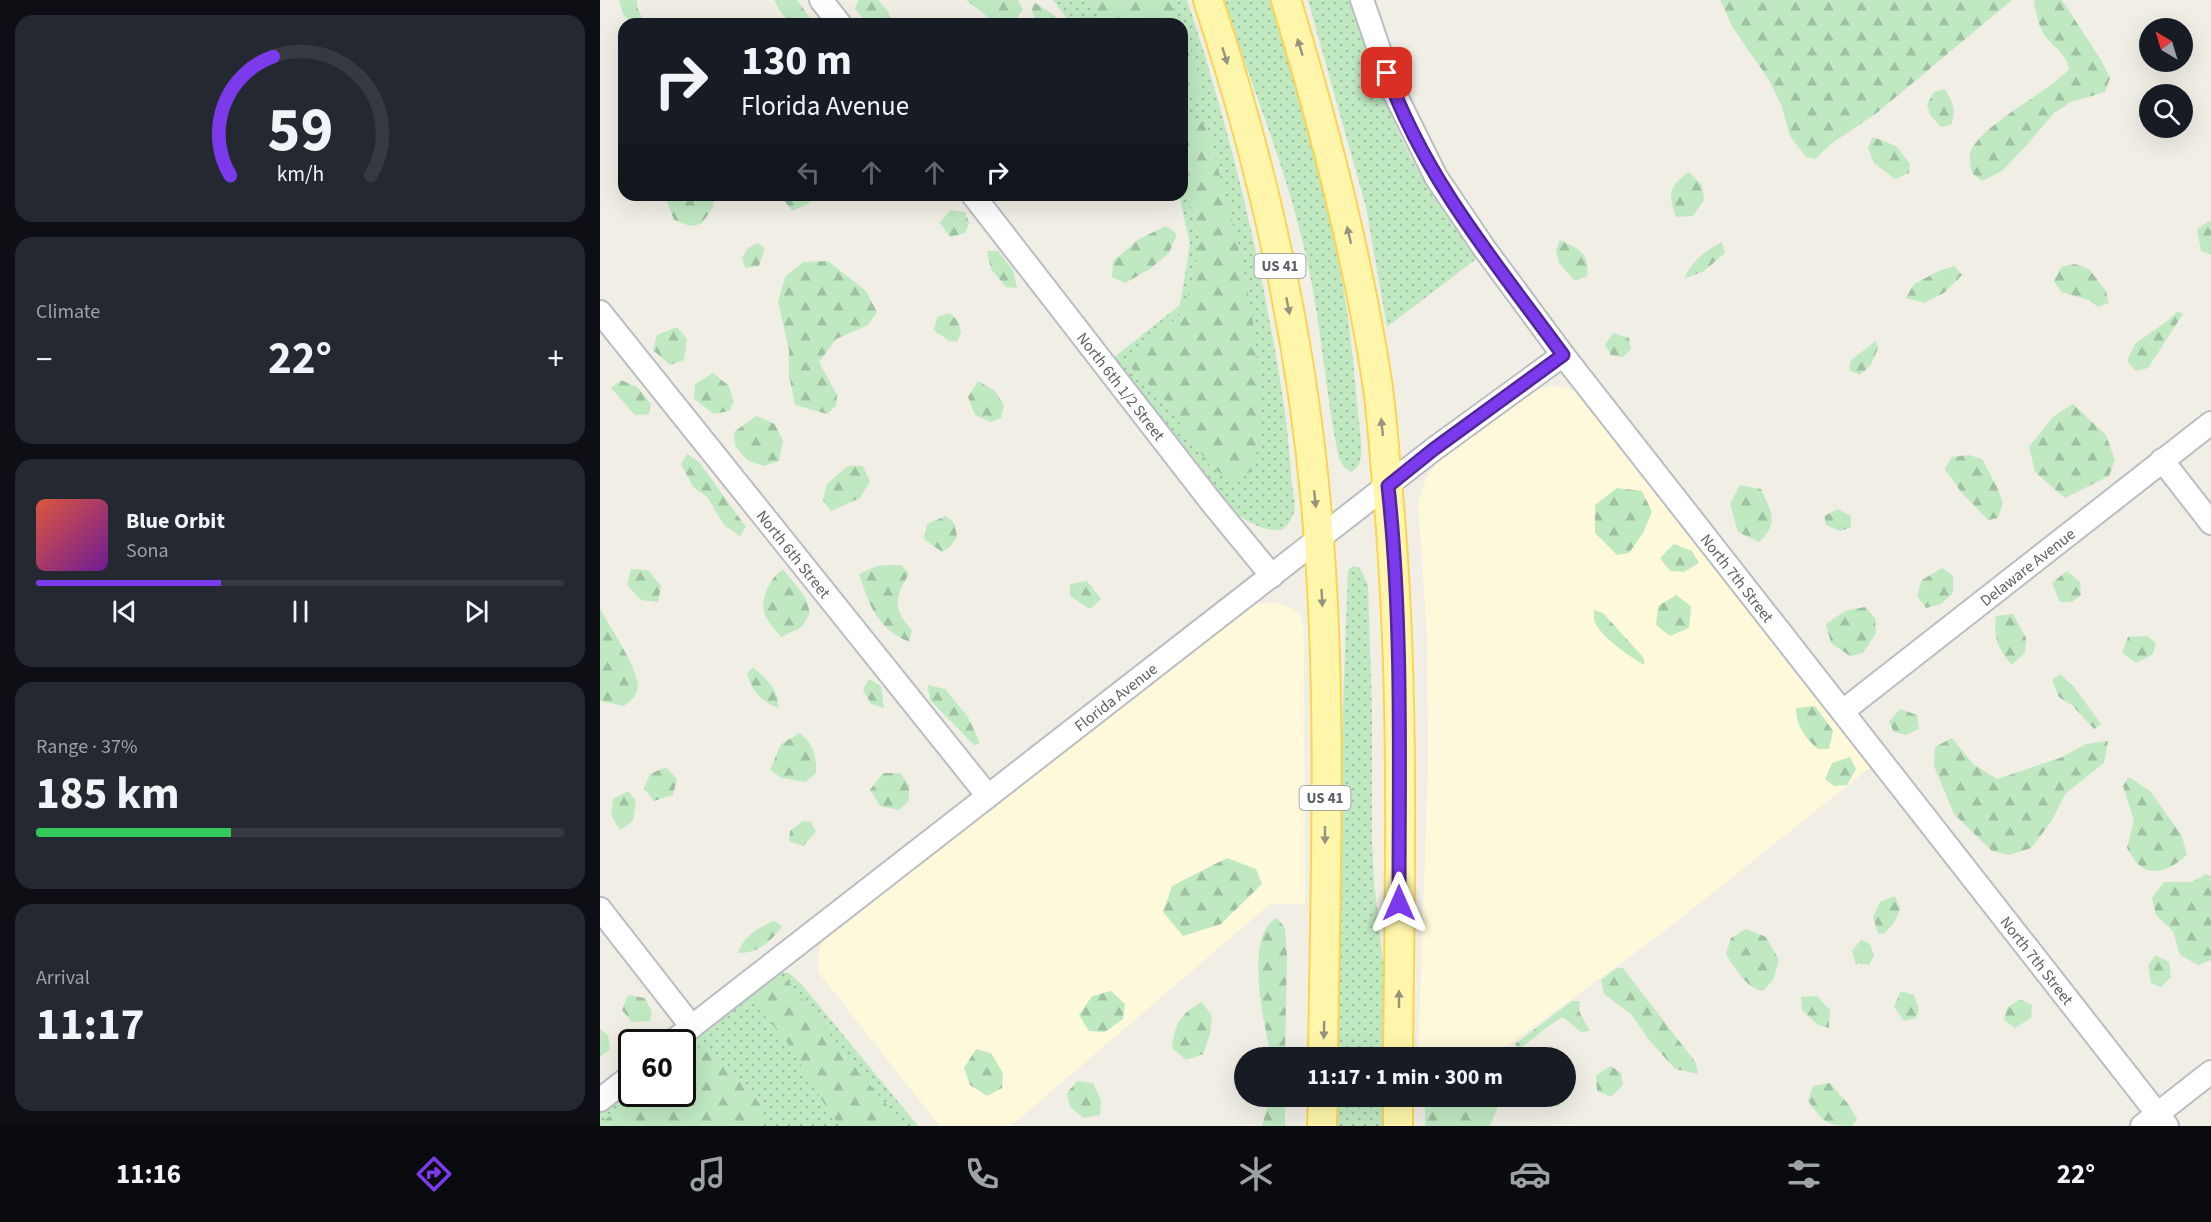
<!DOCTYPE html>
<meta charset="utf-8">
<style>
:root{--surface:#171b24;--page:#242831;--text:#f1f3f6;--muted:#9ea1a6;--line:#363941;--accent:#7c3aed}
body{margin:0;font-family:"Source Sans 3",sans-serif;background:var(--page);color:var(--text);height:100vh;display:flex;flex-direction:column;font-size:22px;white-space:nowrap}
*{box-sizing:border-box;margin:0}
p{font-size:20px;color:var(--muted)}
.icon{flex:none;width:33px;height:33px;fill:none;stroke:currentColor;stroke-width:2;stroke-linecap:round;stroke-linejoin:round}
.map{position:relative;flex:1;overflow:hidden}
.details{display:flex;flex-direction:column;gap:15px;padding:15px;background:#0d0f14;width:600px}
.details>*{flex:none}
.banner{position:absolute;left:18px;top:18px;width:570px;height:183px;border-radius:18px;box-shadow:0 6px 24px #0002;background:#171b24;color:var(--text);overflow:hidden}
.needle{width:39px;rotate:322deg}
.buttons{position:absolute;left:1539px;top:18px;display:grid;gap:12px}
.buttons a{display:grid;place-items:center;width:54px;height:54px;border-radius:50%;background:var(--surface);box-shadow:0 6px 24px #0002;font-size:30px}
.speed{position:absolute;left:18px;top:1029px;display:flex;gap:12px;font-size:30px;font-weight:700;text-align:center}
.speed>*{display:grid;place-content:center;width:78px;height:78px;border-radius:50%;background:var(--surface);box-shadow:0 6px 24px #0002;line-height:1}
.speed .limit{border:3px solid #111;border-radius:9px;background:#fff;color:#111}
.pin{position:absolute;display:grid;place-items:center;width:51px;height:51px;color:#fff;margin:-26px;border-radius:12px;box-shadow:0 3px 9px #0006}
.me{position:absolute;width:66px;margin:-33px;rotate:0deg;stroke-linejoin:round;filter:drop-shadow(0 0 4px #0008)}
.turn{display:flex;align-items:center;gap:21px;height:126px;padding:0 24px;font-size:27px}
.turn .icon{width:78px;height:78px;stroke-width:2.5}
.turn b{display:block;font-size:42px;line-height:51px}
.lanes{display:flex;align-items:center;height:57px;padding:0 24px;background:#0003;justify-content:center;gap:30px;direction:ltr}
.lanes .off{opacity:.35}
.big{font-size:45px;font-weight:700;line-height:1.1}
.details .card{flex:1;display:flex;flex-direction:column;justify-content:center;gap:9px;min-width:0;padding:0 21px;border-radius:18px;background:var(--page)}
.details .dial{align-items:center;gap:0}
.dial svg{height:156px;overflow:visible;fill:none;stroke:var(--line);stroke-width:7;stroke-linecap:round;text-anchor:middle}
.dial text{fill:var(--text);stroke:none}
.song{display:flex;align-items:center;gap:18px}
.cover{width:72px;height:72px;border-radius:9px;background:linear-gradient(135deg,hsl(10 70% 55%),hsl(280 70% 35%))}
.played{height:6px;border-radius:3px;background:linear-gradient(90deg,var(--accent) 35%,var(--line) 35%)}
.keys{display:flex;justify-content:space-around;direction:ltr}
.heat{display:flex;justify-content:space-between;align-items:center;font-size:33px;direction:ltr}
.charge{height:9px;border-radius:4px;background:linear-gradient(90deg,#34c759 37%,var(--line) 0)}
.trip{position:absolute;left:634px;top:1047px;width:342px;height:60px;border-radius:30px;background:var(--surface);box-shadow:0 6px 24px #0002;font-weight:700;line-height:60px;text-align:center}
.tabs{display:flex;height:96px;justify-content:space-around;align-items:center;background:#090b0e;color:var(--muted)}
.tabs .icon{width:42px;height:42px}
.tabs .active{color:var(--accent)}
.tabs b{font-size:27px;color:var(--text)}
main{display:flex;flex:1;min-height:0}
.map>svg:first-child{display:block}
.commercial{fill:#fff9db}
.grass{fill:url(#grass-dots)}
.forest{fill:url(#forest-firs)}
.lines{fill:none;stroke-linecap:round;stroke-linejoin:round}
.minor-casing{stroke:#babdc2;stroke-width:26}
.major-casing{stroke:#fad554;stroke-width:32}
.minor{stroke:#fff;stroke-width:22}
.major{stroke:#fff6ab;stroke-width:28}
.oneway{fill:#96947e}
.route-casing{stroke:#51269a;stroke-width:15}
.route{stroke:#7c3aed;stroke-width:10}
.labels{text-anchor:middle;stroke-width:6;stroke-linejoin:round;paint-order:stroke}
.shield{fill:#fff;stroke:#8e9094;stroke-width:1.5}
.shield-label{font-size:15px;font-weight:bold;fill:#5d6066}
.street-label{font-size:16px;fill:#5d6066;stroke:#fff}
</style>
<main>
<section class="details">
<div class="card dial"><svg viewBox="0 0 100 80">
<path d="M14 69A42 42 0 1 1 86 69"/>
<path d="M14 69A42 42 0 0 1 36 8" stroke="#7c3aed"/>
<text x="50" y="56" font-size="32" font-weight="700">59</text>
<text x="50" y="72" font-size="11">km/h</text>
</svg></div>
<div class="card"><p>Climate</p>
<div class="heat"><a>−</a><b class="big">22°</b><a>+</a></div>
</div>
<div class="card">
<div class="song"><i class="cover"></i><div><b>Blue Orbit</b><p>Sona</p></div></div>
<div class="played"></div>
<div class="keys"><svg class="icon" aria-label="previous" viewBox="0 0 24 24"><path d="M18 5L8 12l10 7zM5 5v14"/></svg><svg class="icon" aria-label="pause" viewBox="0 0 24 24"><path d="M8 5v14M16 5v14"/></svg><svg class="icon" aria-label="next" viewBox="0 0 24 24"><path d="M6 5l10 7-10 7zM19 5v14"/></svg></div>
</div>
<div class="card"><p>Range · 37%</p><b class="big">185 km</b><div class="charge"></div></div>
<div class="card"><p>Arrival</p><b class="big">11:17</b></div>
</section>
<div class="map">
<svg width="1611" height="1126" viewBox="0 0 1611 1126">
<defs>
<pattern id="grass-dots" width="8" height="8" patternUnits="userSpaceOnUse" patternTransform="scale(1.5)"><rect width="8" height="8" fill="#c0e9c2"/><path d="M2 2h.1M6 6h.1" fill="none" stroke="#9fc0a1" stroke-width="1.8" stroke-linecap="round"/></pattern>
<pattern id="forest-firs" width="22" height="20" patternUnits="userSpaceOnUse" patternTransform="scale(1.5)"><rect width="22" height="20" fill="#c0e9c2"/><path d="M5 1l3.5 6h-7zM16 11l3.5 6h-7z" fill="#9fc0a1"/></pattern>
</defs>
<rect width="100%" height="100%" fill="#f0eee5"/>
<g class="commercial">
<polygon points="955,386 970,389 983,398 1272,766 1062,933 892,1057 818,1057 828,767 827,635 818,503 826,479 836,464 929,395 942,387"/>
<polygon points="664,603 678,603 691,608 701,616 704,628 705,904 670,904 411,1126 340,1126 218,972 219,950 226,937 578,660 651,606"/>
</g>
<g class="grass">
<path d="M453,0h134c45,135 77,272 98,412 3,24 5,48 7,73 1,8 4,19 2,27 -3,8 -6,14 -13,18 -20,1 -34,-9 -50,-20l-118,-152 67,-53 10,-61 -11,-49h3v-171h-111z"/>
<path d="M623,0h47c33,99 60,201 76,305 7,45 10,91 15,136 0,12 2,25 -10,31l-6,-4 -6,-9c-15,-71 -18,-145 -36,-216 -20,-83 -53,-162 -80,-243z"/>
<path d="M708,0h42c16,48 32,96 53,142 20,42 47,79 73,117l-89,68 -21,-120z"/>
<polygon points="753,566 760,568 768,585 772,710 772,841 774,883 784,969 783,1057 738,1058 741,760 748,570"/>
<polygon points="180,972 189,973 203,986 318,1126 0,1126 0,1111 31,1087 32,1094 82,1094 83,1046"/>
<rect x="737" y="1097" width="45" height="29"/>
</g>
<g class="forest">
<polygon points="19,0 37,0 37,7 45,24 32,24 23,14"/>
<path d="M174,0h23l17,24c-25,0 -28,-1 -40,-24z"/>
<polygon points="258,0 278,0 288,11 292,24 268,24 255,9"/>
<polygon points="418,0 423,10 414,21 389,18 366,0"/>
<polygon points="491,0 569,0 579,24 501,24 502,18"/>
<polygon points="1120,0 1412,0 1278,112 1231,144 1215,159 1206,157 1190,136 1182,107 1169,80 1133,28"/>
<path d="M1434,0h28l39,60 9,18 -5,14 -34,10 -17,11 -29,34 -23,24 -20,10 -10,-8c-1,-5 -3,-14 -2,-19 7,-28 77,-60 99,-85 -4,-19 -17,-21 -26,-36 -5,-10 -8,-22 -9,-33z"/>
<polygon points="434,2 455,16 461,24 437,24 432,10"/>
<polygon points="582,30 599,70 602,87 594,98 582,96"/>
<polygon points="1583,30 1589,31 1589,47 1583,55"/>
<path d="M1345,89c7,13 12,21 6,36l-10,2 -11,-12 -3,-11 7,-12z"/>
<path d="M591,117l16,9c24,95 55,190 52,289 -1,25 1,35 -10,58l-20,6 -19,-13 -48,-69 -36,-34 7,-13 43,-31 11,-15 3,-19 7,-24 2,-25 -5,-21 -7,-16 -5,-18 2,-57z"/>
<polygon points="1273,137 1296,146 1310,164 1309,173 1295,179 1274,163 1268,148"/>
<path d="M1089,172l13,13 2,15 -11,16 -17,1c-8,-23 -8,-30 13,-45z"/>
<polygon points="71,195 114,195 113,208 101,224 90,226 74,220 67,202"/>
<polygon points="180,195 216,195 208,204 192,211"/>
<polygon points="350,210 365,212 369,223 365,233 350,237 340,223"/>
<polygon points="1611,220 1611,255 1601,251 1597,229"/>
<polygon points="566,226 577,234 569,253 550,269 525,283 512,277 513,261 539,239"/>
<path d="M960,240c18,9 30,12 27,36l-12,5 -16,-18 -3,-13z"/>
<path d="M1122,242l3,11 -21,18 -20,8c7,-17 22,-29 38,-37z"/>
<polygon points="158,243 165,248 159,266 145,268 142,258 148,248"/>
<polygon points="387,251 398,251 413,270 417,288 406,287 391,269"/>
<polygon points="228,261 266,291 277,312 268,325 236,339 219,362 237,395 236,406 227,414 195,405 189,375 189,350 178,302 185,277 203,262"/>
<polygon points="1475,264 1489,269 1506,291 1509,303 1498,307 1489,300 1461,292 1454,281 1461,267"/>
<polygon points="1354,266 1362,275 1344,293 1324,303 1306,298 1314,284 1339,271"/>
<polygon points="1578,311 1583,314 1548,368 1536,371 1527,361 1535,344 1567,321"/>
<polygon points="350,313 358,321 361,333 357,342 349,341 334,330 337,317"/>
<polygon points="77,327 87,339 84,360 70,365 53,350 57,335"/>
<polygon points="1013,333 1029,338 1031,349 1023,357 1011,355 1005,345"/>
<polygon points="1276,341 1278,348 1271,365 1260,375 1249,370 1251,360"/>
<polygon points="113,373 129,386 134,402 129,411 114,414 94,399 95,384"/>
<polygon points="21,380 37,387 51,404 49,414 35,415 11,388"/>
<polygon points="378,381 395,391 404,405 401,418 391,422 375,415 368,397"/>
<polygon points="1473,404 1506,435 1515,460 1509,476 1465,498 1435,472 1429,447 1453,417"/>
<polygon points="156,416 175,424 183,441 179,461 163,466 147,460 135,446 134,432"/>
<polygon points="87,454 99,462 146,527 140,536 124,525 107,497 93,487 81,464"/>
<polygon points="1369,455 1382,459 1397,487 1403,503 1398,518 1388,520 1361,492 1345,469 1352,457"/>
<polygon points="248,466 263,466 270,482 260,498 231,511 223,500 227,484"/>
<path d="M1140,485l21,4c10,23 19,33 -2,53l-21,-10 -8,-28z"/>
<polygon points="1017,488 1042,491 1052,512 1043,533 1029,553 1017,555 995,533 995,505"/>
<polygon points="1238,509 1251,516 1251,527 1240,531 1226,525 1224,516"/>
<polygon points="346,516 355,524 357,537 349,548 342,552 324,539 327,524"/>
<polygon points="1074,544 1092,551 1099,563 1084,572 1070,571 1060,558"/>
<path d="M301,565l8,9c-14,23 -17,35 3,56l-3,12c-32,-14 -40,-37 -50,-68l18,-8z"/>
<polygon points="1342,568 1353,576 1353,593 1341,604 1326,608 1317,596 1322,580"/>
<polygon points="31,569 48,570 61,586 58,602 41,600 27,585"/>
<path d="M183,569l22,28 5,16 -8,14 -21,10c-5,-6 -11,-13 -15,-20 -8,-16 4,-39 17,-48z"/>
<polygon points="1467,571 1480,582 1481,595 1472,602 1460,602 1452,583"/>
<polygon points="487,581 501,599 490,609 470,596 470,584"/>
<polygon points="1076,595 1091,606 1089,628 1070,636 1056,625 1058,606"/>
<polygon points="1265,607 1275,618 1276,633 1263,653 1250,656 1231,643 1226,624 1245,611"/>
<path d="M0,609c10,18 38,59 38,78 -1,9 -7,14 -14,19l-24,-5z"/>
<path d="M994,610l9,3 40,44 2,8c-13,-6 -47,-30 -51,-45 0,-3 0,-6 0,-10z"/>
<path d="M1413,614l13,24 -1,15 -14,12c-13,-19 -18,-26 -15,-49z"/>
<polygon points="1547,636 1556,643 1553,654 1536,663 1522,653 1528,637"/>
<path d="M153,667c13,12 26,22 25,41 -18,-7 -25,-16 -31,-34z"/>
<polygon points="1460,674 1474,687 1501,724 1494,729 1473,706 1459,697 1452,680"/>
<polygon points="269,679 281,686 284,708 271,704 263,690"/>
<polygon points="328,685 345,689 368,717 380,743 374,745 330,700"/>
<path d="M1215,706l18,25 -4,18h-11c-13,-11 -22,-23 -22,-41z"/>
<polygon points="1300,709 1317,715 1319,729 1306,735 1294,732 1289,722"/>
<path d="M200,733c13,11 17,23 16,40l-10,9 -24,-4 -12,-8 11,-26z"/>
<polygon points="1352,738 1373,764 1397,779 1460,758 1486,744 1508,741 1504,763 1466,793 1451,822 1431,848 1409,855 1392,851 1354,814 1334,766 1335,747"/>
<polygon points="1250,757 1256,769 1247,785 1234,786 1225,779 1232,763"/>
<polygon points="66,767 77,779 73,795 54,801 44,789 50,774"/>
<polygon points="283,773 300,773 309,785 309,801 299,810 280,806 270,790"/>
<path d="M1529,777l21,14 32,45 5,19c-13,11 -32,24 -48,10 -5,-4 -8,-12 -12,-17l7,-27 -11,-35z"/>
<polygon points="28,791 36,801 33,821 20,830 11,815 13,799"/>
<polygon points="203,821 211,822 216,832 203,846 189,841 190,831"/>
<polygon points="627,858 656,869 662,884 621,924 583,936 563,912 572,886"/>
<polygon points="1606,874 1611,876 1611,960 1598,965 1580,955 1573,931 1556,915 1552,898 1564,882 1592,882"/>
<polygon points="1295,896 1300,909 1294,923 1284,934 1278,933 1273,917 1280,902"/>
<path d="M677,918l8,10 2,28 -2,101h-13c-8,-29 -29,-123 5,-139z"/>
<path d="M174,921l8,5c-10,15 -25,28 -44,27 5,-16 21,-26 36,-32z"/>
<path d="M1146,929l20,8 13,23 -6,20 -10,11c-15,-1 -30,-25 -37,-37l5,-16z"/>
<polygon points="1261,940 1270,944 1274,955 1269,965 1260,963 1256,965 1252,951"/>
<polygon points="1555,955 1569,962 1571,977 1561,987 1551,983 1548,966"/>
<polygon points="1017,968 1023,968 1096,1063 1098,1074 1075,1069 1050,1041 1031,1014 1004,994 1001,980"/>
<path d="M179,978l10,4 73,94 43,50h-65c-19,-25 -33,-52 -50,-79 -10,-16 -25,-28 -34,-44 5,-13 9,-21 23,-25z"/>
<polygon points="511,991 525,1004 523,1019 505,1032 489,1031 479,1015 492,996"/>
<polygon points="1301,991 1314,995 1319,1009 1316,1018 1304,1021 1294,1007"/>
<polygon points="28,995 45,998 52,1012 50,1021 32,1022 22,1010"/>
<polygon points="1217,996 1230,1010 1229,1028 1218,1025 1202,1010 1201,997"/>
<polygon points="1420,999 1432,1005 1431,1018 1415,1028 1404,1020 1407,1008"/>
<path d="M972,1001h8l-1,10 11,20 -9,1 -18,-15c-17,9 -29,23 -45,32l-3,-5z"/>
<path d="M602,1002l10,14 -2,18 -7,20 -17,6 -14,-12c2,-23 9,-35 30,-46z"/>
<polygon points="0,1029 8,1035 10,1049 0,1057"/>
<polygon points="95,1047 110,1048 142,1080 162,1107 161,1126 0,1126 0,1124 37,1094 82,1094 83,1057"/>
<polygon points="376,1049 391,1053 403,1073 402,1088 387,1096 370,1085 364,1068"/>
<polygon points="1011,1066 1021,1073 1023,1085 1011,1097 997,1091 996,1075"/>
<polygon points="477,1081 493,1083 501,1100 500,1115 484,1118 470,1107 467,1093"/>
<path d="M1230,1083l18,21 9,15 -5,7c-27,0 -29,-5 -44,-25l5,-15z"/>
<polygon points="670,1097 685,1097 685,1126 662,1126"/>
<polygon points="825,1097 896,1097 897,1109 890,1126 825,1126"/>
<polygon points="930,1097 959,1097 960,1106 942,1107"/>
</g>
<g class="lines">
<defs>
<g id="minor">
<polyline points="221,0 240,24"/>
<path id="s1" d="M762,0l31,90 43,87 48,71 79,107 604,771"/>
<path id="s2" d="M373,195l239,308 60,73"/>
<path id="s3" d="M0,312l388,484"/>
<polyline points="1562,460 1611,523"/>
<path id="s4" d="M1243,711l368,-288"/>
<polyline points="0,909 92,1027"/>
<path id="s5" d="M72,1042l762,-593 129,-94"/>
<polyline points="0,1100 32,1075"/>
<polyline points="1542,1126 1611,1072"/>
</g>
<g id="major">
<path d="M608,0c58,175 98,357 111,541 13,172 6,345 4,517"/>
<path d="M686,0c38,125 71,252 91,381 5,34 7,68 10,102 18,191 13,383 11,575"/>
<polyline points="722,1126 723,1096"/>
<polyline points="798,1126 798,1096"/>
</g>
</defs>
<use href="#minor" class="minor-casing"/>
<use href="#major" class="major-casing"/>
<use href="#minor" class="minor"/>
<use href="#major" class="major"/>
</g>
<defs><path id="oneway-solid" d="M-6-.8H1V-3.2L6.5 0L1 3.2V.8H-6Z" transform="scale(1.5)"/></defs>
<g class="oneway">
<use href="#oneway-solid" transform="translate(700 47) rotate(-107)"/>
<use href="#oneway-solid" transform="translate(625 56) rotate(73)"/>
<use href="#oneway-solid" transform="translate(749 235) rotate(-103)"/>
<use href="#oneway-solid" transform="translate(688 306) rotate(79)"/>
<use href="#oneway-solid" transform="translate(782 427) rotate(-96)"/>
<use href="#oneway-solid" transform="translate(715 499) rotate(84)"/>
<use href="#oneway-solid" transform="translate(722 598) rotate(87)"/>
<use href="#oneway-solid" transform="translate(725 835) rotate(90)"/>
<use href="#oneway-solid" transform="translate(799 999) rotate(-90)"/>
<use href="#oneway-solid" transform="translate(724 1030) rotate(91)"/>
</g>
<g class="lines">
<defs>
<path id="route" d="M787,73c37,105 111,193 176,282l-129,94 -46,37c15,138 11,278 11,417"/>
</defs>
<use href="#route" class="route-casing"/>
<use href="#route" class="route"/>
</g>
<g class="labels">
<g class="shield">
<rect x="654.5" y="254" width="51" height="24" rx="4.5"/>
<rect x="699.5" y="786" width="51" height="24" rx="4.5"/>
</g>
<g class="shield-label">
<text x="680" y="271">US 41</text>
<text x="725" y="803">US 41</text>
</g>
<g class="street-label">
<text dy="6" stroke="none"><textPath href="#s2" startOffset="242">North 6th 1/2 Street</textPath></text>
<text dy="6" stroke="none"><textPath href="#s3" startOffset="310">North 6th Street</textPath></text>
<text dy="6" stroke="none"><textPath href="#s4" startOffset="234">Delaware Avenue</textPath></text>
<text dy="6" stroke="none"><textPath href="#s1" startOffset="694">North 7th Street</textPath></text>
<text dy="6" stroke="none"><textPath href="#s5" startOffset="562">Florida Avenue</textPath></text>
<text dy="6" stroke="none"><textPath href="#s1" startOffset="1180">North 7th Street</textPath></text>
</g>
</g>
</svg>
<div class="buttons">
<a><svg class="needle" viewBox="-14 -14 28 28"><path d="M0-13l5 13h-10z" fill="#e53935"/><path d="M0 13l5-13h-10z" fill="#9ea1a6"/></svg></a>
<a><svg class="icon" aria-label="search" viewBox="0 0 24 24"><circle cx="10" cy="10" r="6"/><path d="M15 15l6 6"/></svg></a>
</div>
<div class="speed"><div class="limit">60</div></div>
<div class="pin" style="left:787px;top:73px;background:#d93025"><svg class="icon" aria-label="arrive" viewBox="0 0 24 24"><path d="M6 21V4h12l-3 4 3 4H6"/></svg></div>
<svg class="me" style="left:799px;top:903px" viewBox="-20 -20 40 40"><path d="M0-17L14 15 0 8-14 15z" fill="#7c3aed" stroke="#fff" stroke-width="4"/></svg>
<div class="trip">11:17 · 1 min · 300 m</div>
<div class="banner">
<div class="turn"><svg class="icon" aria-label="right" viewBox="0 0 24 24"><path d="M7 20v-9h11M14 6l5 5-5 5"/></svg><div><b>130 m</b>Florida Avenue</div></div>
<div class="lanes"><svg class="icon off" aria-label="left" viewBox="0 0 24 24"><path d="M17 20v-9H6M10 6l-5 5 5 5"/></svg><svg class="icon off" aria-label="ahead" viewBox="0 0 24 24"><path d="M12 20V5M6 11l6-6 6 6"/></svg><svg class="icon off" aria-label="ahead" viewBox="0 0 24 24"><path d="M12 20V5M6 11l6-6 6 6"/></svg><svg class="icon" aria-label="right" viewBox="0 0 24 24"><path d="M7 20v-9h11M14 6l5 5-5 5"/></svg></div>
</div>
</div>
</main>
<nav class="tabs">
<b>11:16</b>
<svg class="icon active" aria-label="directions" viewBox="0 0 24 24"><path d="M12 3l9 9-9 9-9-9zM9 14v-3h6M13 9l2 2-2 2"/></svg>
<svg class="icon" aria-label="music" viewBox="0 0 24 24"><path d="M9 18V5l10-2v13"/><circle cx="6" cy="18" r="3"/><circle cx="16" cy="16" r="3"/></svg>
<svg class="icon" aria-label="phone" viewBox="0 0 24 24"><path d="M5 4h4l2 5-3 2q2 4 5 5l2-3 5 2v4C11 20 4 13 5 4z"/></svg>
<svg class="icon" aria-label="climate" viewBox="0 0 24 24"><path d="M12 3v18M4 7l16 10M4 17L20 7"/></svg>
<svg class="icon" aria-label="car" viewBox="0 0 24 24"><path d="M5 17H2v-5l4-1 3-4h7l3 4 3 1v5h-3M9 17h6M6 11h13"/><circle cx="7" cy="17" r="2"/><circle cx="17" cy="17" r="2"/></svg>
<svg class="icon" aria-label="filters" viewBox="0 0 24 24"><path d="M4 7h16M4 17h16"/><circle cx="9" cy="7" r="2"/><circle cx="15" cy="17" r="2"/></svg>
<b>22°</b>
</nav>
